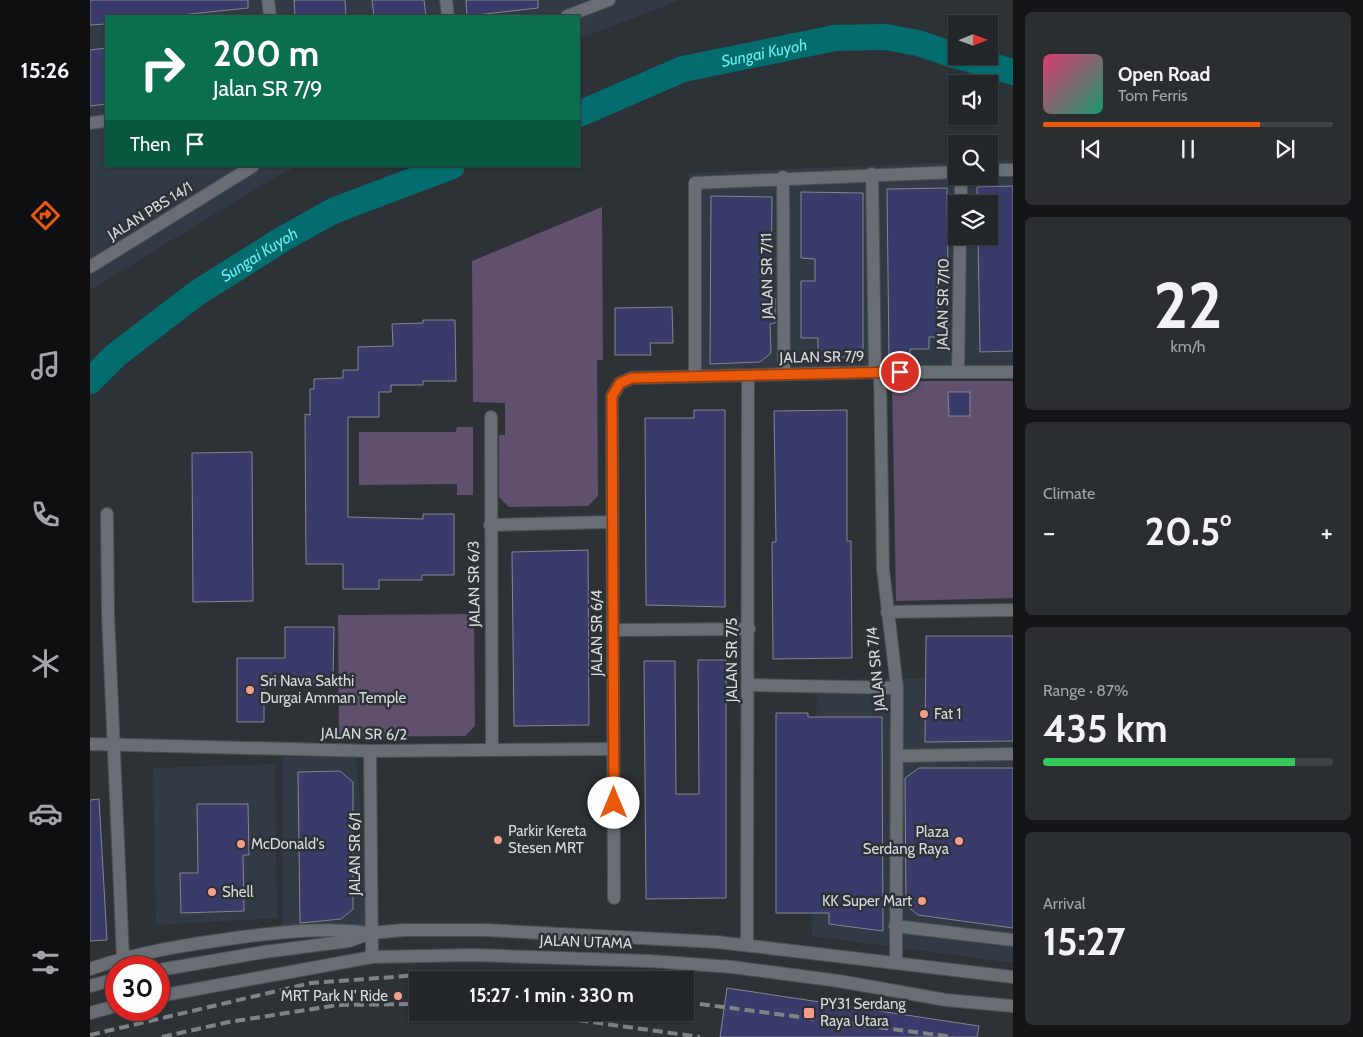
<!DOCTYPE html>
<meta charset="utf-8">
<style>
:root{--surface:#222629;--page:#2a2e31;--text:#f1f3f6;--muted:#a2a5a8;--line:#3f4346;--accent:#ea580c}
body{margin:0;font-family:Cabin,sans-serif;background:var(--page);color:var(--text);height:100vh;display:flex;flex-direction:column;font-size:19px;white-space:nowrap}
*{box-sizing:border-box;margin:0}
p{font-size:16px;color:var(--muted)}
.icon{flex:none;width:28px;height:28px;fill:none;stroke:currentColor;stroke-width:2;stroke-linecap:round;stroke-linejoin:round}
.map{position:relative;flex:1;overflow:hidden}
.sheet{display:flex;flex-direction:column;gap:12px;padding:12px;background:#131517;width:350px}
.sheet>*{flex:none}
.banner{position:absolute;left:15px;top:15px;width:475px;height:152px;border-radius:0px;box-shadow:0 1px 4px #0004,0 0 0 1px var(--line);background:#0b6e4f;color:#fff;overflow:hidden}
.needle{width:32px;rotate:89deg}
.buttons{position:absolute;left:858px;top:15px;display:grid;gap:10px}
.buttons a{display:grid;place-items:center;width:50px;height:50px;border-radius:0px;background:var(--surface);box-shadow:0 1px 4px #0004,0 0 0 1px var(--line);font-size:25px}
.speed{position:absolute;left:15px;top:956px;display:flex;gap:10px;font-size:25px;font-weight:700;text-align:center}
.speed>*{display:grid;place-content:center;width:65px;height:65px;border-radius:50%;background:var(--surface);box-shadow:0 1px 4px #0004,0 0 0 1px var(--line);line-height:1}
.speed .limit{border:8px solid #d22;background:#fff;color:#111}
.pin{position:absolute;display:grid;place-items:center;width:42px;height:42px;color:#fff;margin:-21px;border:2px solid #fff;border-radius:50%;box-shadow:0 1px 5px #0007}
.me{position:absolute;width:55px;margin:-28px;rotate:0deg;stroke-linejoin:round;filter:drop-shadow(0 0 4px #0008)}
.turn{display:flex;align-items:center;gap:18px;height:105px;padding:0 25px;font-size:22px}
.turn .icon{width:65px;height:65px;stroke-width:2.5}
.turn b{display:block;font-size:35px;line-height:42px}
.then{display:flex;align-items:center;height:48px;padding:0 25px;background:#0003;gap:10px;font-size:19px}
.big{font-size:38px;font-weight:800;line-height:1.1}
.sheet .tile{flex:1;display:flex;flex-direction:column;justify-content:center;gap:8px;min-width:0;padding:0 18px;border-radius:8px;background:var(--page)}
.sheet .dial{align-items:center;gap:0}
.dial b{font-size:65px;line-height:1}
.song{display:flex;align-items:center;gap:15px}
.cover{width:60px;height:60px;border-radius:8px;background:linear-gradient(135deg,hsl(340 70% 55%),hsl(160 70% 35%))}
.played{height:5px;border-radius:2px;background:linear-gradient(90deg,var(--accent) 75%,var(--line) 75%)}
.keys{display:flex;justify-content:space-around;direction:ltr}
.heat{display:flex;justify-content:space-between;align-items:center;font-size:28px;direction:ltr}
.charge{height:8px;border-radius:4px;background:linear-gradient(90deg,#34c759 87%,var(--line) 0)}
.trip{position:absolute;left:319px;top:971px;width:285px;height:50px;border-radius:0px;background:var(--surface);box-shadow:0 1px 4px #0004,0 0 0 1px var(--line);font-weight:800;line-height:50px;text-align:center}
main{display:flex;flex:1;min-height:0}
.dock{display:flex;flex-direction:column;width:90px;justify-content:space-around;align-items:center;background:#0e0f10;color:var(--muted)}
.dock .icon{width:35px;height:35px}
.dock .on{color:var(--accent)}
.dock b{font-size:22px;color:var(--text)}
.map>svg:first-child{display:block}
.built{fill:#323a45;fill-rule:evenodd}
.green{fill:#604f6d}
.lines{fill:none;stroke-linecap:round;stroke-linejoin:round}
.river{stroke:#026c6f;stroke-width:26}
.building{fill:#3b3b6b;stroke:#85868e}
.minor-casing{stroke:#4c5053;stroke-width:14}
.minor{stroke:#696e74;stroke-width:12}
.rail{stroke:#7f8387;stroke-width:4;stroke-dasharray:10 5;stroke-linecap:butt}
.route-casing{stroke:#983908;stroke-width:12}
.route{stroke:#ea580c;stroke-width:9}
.poi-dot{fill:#f49e89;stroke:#2d3237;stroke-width:2}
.labels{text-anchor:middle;stroke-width:5;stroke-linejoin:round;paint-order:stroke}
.street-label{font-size:15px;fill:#d7dadd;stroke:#2d3237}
.poi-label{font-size:15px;fill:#d7dadd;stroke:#2d3237;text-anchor:start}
.water-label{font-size:16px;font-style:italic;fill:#6debee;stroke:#2d3237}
</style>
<main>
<nav class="dock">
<b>15:26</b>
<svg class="icon on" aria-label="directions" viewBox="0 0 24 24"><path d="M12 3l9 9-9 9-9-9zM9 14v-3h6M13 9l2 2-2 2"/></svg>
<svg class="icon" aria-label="music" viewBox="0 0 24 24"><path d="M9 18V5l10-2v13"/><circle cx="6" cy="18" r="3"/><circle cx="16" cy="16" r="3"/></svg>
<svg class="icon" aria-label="phone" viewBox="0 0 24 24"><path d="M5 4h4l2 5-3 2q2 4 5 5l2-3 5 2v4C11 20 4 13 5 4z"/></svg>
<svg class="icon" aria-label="climate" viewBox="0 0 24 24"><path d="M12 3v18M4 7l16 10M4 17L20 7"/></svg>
<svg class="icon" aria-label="car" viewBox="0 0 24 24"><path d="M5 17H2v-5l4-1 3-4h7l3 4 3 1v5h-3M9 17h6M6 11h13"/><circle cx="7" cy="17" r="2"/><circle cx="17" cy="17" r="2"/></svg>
<svg class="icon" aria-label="filters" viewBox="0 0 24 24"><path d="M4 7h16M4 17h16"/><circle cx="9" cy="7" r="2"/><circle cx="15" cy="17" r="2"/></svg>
</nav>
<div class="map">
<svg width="923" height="1037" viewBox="0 0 923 1037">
<rect width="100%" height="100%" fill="#2d3237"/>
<g class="built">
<polygon points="0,0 590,0 489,39 489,16 16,16 16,166 207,166 179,181 0,290"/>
<path d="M923,160v216l-321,6 -3,-209 267,-11v14h33v-15zM866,204h33v32h-33z"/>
<polygon points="923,676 923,963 722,936 727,680"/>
<polygon points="193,757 266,757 281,925 192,925"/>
<polygon points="185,764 187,918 66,925 63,768"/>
</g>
<g class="green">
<polygon points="512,207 513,360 507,360 508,496 498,506 419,507 409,497 409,435 415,435 415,403 383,402 382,261"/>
<polygon points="802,381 923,381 923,598 806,601"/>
<polygon points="367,427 383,427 383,495 367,495 367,484 269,485 269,432 366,432"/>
<polygon points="384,614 385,726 375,736 249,737 248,615"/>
</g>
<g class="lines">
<g class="river">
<polyline points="868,56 923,72"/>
<path id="s1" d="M489,114l104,-45 152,-31 50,-1 33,6 38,13"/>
<path id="s2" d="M0,381l26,-26 81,-62 84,-53 52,-29 119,-45"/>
</g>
</g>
<g class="building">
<polygon points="0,0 158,0 158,8 81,16 16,16 16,24 0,25"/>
<polygon points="204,0 255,0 256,16 205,16"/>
<polygon points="282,0 334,0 336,16 284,16"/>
<polygon points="376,0 448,0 448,8 377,16"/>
<polygon points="16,48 16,104 0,106 0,50"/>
<polygon points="923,186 923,351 890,352 888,236 899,236 899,204 887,204 887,187"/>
<polygon points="857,188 858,277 847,277 847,317 858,317 858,337 839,337 839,349 820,349 820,357 799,357 797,189"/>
<polygon points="711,192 773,193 773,357 728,357 728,338 711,338 711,281 725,281 725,259 711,258"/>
<polygon points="621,196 682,197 681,298 685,298 685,323 680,324 681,353 670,362 620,364"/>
<polygon points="582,307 583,343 560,343 561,355 525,355 525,308"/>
<polygon points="333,320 365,320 366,381 333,381 333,385 301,385 301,392 289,392 289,417 258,417 258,517 333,519 333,514 364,514 364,575 332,575 332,580 289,580 289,589 253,589 253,564 216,564 215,414 220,415 220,389 224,389 224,379 253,378 253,370 268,370 268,347 303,346 302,324 333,323"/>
<polygon points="858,392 880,392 880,416 859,416"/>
<polygon points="604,410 635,410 635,607 556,605 555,418 604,418"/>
<polygon points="757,410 757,541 761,541 762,658 683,659 682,542 686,542 684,411"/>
<polygon points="162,452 163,601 103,602 102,453"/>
<polygon points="498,550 499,725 424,726 422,552"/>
<polygon points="195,627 244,627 243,682 174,682 174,722 147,722 147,658 195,658"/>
<polygon points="836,636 923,636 923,741 835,742"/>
<polygon points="608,660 636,660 636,898 556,899 554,661 585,661 586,794 609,794"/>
<polygon points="686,713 718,713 718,717 792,717 793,931 739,924 739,913 686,913"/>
<polygon points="829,768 923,768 923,928 828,915 816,905 815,778"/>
<polygon points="250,771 263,782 263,909 251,919 210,923 208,772"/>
<polygon points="9,799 17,940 0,941 0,800"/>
<polygon points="107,804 158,804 159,855 153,855 154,911 91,913 90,873 108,873"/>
<polygon points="637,988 889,1026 887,1037 630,1037"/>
</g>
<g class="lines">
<defs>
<g id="minor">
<polyline points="178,0 180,16"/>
<polyline points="356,0 358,16"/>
<polyline points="477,16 519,0"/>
<polyline points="0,123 16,121"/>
<polyline points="899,170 923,170"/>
<polyline points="782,174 785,372"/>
<polyline points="693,177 694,373"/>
<polyline points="871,204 871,176"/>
<polyline points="0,267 163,166"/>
<polyline points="790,372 793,569 807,688 806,963"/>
<polyline points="868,372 870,236"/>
<polyline points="605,375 605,183 866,172"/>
<polyline points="401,417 402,750"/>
<polyline points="17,514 18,614 33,958"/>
<polyline points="400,525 522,522"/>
<polyline points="797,612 923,610"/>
<polyline points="523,630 659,629"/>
<polyline points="659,685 807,688"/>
<polyline points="0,744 280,751 523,749"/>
<polyline points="280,751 282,957"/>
<polyline points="808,756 923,754"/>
<polyline points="524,898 522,396 530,383 542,378 790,372 923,372"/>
<polyline points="805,926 923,940"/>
<polyline points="657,945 658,375"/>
<path d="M0,969c48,-17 95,-24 145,-31 44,-6 90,-11 134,-5"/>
<polyline points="69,970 174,952 259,941 281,933 314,930 395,930 627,942 923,977"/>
<polyline points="0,986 26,979"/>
<polyline points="69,996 282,957 385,955 560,961 642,967 749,981 856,1000 923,1006"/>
<polyline points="0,1013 26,1006"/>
</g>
</defs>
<use href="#minor" class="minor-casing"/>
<use href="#minor" class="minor"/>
<g class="rail">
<polyline points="595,1002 863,1037"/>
<polyline points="429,1012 610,1037"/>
<polyline points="0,1035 221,983 358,973 416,980"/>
<polyline points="72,1037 139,1022 248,1005 328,1004"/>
</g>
</g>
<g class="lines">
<defs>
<polyline id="route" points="524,803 522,396 530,383 542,378 810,372"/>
</defs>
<use href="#route" class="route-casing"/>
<use href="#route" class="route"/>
</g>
<g class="poi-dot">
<circle cx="160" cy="690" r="5"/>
<circle cx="834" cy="714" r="5"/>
<circle cx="408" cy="840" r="5"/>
<circle cx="869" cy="841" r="5"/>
<circle cx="151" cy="844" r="5"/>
<circle cx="122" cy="892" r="5"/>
<circle cx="832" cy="901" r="5"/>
<circle cx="308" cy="996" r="5"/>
<rect x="713" y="1007" width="12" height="12" rx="2.5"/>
</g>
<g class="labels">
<g class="street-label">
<text transform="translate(60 211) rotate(-32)" y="5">JALAN PBS 14/1</text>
<text transform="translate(677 276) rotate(-91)" y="5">JALAN SR 7/11</text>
<text transform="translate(853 304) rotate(-89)" y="5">JALAN SR 7/10</text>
<text transform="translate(732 357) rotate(-1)" y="5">JALAN SR 7/9</text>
<text transform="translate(384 584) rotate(-91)" y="5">JALAN SR 6/3</text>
<text transform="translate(507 633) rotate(-90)" y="5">JALAN SR 6/4</text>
<text transform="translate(642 660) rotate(-90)" y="5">JALAN SR 7/5</text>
<text transform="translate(786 669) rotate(-96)" y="5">JALAN SR 7/4</text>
<text transform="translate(274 734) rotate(1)" y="5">JALAN SR 6/2</text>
<text transform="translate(265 854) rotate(-90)" y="5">JALAN SR 6/1</text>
<text transform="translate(496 942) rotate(2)" y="5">JALAN UTAMA</text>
</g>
<g class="poi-label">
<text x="170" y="686">Sri Nava Sakthi<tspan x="170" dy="17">Durgai Amman Temple</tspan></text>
<text x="844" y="719">Fat 1</text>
<text x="418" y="836">Parkir Kereta<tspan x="418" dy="17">Stesen MRT</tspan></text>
<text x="859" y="837" text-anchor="end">Plaza<tspan x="859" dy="17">Serdang Raya</tspan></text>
<text x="161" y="849">McDonald's</text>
<text x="132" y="897">Shell</text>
<text x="822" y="906" text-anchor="end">KK Super Mart</text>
<text x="298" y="1001" text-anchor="end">MRT Park N' Ride</text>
<text x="730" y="1009">PY31 Serdang<tspan x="730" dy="17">Raya Utara</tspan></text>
</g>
<g class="water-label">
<text dy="6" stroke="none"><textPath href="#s1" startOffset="196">Sungai Kuyoh</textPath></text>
<text dy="6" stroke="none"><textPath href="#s2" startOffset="212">Sungai Kuyoh</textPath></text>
</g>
</g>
</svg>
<div class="buttons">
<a><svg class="needle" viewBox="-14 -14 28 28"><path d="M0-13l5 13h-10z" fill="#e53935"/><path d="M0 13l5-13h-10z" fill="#a2a5a8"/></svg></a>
<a><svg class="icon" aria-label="sound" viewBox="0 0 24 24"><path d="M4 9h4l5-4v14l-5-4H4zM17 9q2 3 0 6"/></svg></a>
<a><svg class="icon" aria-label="search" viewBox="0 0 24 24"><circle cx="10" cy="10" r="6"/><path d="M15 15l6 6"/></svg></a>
<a><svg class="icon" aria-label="layers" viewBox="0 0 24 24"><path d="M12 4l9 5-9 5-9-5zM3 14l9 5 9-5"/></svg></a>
</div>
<div class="speed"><div class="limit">30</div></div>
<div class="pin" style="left:810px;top:372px;background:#d93025"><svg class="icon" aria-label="arrive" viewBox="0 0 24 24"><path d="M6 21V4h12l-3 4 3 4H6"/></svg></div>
<svg class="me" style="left:524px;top:803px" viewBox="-20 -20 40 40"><circle r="19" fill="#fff"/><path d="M0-13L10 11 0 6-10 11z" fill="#ea580c"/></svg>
<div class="trip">15:27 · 1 min · 330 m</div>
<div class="banner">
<div class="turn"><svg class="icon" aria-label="right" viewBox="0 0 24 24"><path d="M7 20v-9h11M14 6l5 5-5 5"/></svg><div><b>200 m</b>Jalan SR 7/9</div></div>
<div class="then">Then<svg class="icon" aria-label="arrive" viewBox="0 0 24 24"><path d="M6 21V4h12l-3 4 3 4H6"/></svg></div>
</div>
</div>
<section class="sheet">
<div class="tile">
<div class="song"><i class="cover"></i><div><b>Open Road</b><p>Tom Ferris</p></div></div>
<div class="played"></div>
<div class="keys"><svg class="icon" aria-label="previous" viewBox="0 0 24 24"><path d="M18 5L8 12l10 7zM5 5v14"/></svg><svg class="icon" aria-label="pause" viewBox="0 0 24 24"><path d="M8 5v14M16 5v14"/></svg><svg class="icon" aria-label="next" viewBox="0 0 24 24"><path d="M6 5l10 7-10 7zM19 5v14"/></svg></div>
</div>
<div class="tile dial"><b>22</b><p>km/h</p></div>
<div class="tile"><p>Climate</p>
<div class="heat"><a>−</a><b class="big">20.5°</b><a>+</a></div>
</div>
<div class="tile"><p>Range · 87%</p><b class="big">435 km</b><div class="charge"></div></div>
<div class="tile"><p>Arrival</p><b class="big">15:27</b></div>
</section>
</main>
